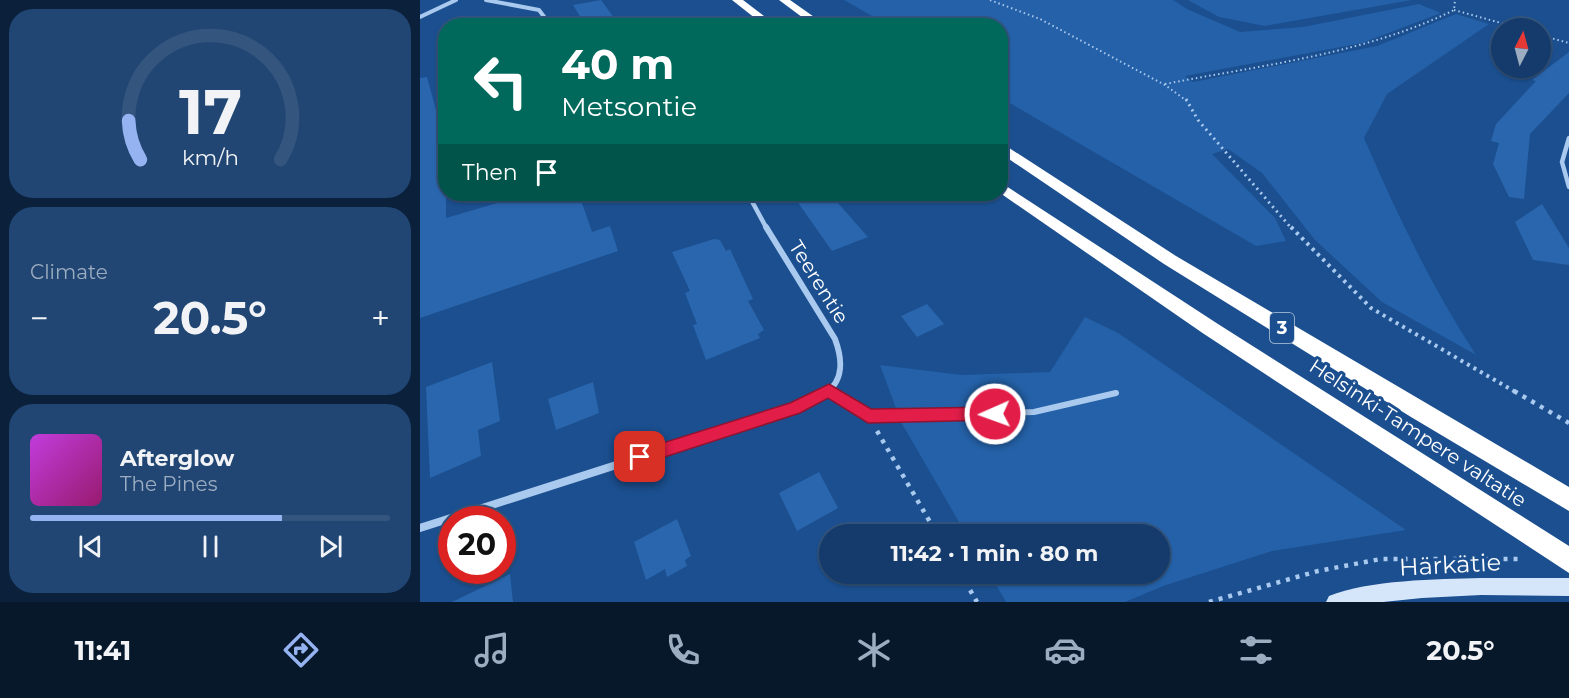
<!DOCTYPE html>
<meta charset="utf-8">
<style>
:root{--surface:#143b6b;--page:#214673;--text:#f1f3f6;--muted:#9dadc1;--line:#33557e;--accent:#95b2f1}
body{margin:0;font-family:Montserrat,sans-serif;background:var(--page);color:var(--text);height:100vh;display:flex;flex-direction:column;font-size:22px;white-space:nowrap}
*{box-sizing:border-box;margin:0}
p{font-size:20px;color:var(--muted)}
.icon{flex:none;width:33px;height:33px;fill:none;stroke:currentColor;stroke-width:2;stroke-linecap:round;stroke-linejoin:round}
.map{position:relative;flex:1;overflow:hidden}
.details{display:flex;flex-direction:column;gap:9px;padding:9px;background:#0b203b;width:420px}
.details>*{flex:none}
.banner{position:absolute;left:18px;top:18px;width:570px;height:183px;border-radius:24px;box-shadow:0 2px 4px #0004,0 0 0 2px var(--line);background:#00695c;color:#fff;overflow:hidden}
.needle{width:39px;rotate:6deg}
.buttons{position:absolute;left:1071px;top:18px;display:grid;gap:12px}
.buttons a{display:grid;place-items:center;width:60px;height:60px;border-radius:50%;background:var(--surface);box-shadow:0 2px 4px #0004,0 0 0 2px var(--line);font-size:30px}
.speed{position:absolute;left:18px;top:506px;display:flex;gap:12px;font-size:30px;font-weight:700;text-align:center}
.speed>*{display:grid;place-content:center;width:78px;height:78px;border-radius:50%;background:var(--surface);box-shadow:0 2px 4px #0004,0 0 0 2px var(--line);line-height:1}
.speed .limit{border:9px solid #d22;background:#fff;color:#111}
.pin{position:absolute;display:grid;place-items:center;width:51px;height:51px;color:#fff;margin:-26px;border-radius:12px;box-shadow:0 3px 9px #0006}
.me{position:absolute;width:66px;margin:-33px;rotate:268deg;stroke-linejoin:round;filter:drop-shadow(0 0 4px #0008)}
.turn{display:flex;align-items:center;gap:21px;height:126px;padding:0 24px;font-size:27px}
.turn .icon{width:78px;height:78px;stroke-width:2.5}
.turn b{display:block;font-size:42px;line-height:51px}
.then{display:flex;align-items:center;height:57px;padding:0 24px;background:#0003;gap:12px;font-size:22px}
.big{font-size:45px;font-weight:700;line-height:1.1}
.details .widget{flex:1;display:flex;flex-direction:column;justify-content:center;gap:9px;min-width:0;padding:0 21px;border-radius:24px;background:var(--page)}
.details .dial{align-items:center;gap:0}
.dial svg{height:156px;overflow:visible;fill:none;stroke:var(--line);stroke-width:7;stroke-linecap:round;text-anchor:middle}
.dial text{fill:var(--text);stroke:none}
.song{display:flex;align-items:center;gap:18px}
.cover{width:72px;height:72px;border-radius:9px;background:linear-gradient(135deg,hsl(290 70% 55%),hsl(320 70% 35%))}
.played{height:6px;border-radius:3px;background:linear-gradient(90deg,var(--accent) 70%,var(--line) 70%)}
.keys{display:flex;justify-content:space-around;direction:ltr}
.heat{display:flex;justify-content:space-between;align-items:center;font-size:33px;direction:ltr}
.trip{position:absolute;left:399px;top:524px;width:351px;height:60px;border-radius:30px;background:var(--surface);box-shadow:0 2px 4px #0004,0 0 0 2px var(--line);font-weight:700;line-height:60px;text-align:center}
.tabs{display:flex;height:96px;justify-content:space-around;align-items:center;background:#08182b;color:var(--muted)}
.tabs .icon{width:42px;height:42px}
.tabs .selected{color:var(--accent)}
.tabs b{font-size:27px;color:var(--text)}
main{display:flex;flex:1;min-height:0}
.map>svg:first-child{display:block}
.green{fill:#2461a8}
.building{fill:#2a66ad}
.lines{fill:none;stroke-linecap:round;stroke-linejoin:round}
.path-far3{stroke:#a9c9ee;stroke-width:2;stroke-dasharray:1.5 3;stroke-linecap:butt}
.path-far2{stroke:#a9c9ee;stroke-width:3;stroke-dasharray:2 4;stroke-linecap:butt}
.path-far1{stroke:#a9c9ee;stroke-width:4;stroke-dasharray:3 4.5;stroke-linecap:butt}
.path{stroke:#a9c9ee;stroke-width:4.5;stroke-dasharray:4 6;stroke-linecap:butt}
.lane-far1{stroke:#a9c9ee;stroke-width:4.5}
.lane{stroke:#a9c9ee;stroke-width:6}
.street-far3{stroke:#a9c9ee;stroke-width:4}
.street-far2{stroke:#a9c9ee;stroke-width:4.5}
.street-far1{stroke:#a9c9ee;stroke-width:6}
.street{stroke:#a9c9ee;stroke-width:8}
.secondary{fill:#d6e6fa;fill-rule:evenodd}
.highway{fill:#fff;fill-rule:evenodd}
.route{fill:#e11d48;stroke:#92132f;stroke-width:1.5}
.labels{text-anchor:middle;stroke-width:6;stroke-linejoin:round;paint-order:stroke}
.shield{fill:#1b4f8f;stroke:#bbcadd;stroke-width:1.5}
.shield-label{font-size:18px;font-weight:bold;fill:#fff}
.street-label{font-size:20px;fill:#fff;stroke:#1b4f8f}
.near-street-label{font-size:24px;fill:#fff;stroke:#1b4f8f}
</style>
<main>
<section class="details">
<div class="widget dial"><svg viewBox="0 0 100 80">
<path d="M14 69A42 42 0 1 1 86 69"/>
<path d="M14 69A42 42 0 0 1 8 49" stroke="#95b2f1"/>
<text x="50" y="56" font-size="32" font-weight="700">17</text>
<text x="50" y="72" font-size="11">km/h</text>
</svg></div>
<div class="widget"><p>Climate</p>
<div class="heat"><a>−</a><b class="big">20.5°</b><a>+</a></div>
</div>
<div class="widget">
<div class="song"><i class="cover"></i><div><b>Afterglow</b><p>The Pines</p></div></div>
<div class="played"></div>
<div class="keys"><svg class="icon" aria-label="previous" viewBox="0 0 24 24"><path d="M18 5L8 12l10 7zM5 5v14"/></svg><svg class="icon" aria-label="pause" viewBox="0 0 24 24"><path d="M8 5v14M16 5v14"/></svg><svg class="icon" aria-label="next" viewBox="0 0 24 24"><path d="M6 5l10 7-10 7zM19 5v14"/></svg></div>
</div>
</section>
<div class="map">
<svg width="1149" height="602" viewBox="0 0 1149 602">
<rect width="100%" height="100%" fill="#1b4f8f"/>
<g class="green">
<path d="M424,0h329l14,9 53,23 63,-5 116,-23 22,9 -79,30 -177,33 8,6 184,-36 79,-32 33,10 -102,70 -23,44c32,74 68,150 112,217l-94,-53 -67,-62 -53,-67 -34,-24 -16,5 63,64 11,23 -30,5 -255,-148 -1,-72 -112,-1z"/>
<polygon points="768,0 992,0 845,26 799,17"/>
<polygon points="665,317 698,333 986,530 852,551 743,586 705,602 586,602 569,573 740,573 740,534 546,534 481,422 460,365 542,375 630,372"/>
</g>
<g class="building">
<polygon points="181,0 200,26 166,26 153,5"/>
<polygon points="1149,52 1149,93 1110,134 1104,199 1089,197 1073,164 1079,143 1071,141 1076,124 1116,81 1112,80"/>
<polygon points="7,77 19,121 26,120 26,218 108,194 159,194 172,232 190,226 198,251 0,318 0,78"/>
<polygon points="372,194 410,194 448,237 412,251"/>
<polygon points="1122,204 1149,248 1149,265 1113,260 1095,222"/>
<polygon points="294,239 300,240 306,251 310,249 333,299 328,301 344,330 338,334 340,338 286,360 273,325 277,324 265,293 270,291 252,252"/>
<polygon points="507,304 524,324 497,337 481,316"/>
<polygon points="72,362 80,421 58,430 61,456 10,478 6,387"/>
<polygon points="173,382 179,413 136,430 128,399"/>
<polygon points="399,472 418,508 377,531 359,493"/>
<polygon points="257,519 271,556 265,560 267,566 247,577 245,569 226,580 214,542"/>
<polygon points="90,574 93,602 32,602"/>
</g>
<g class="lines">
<g class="path-far3">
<polyline points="570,0 620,19 745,85 767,101"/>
<polyline points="1034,10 1099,28"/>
<polyline points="1120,35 1149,43"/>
<path d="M745,84c97,-19 200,-30 289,-74l1,-10"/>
</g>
<polyline class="path-far2" points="766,99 778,120 872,229"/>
<polyline class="path-far1" points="871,227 951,308 1097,393"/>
<g class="path">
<polyline points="1094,391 1149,423"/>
<polyline points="457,431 517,534"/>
<polyline points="540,573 557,602"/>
<polyline points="789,602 898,571 961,559 1103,559"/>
</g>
<polyline class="lane-far1" points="409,391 411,393"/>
<polyline class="lane" points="409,391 448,416 614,412 696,393"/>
<g class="street-far3">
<polyline points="66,0 119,10 131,26"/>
<polyline points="0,17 36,0"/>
</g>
<g class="street-far2">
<polyline points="1149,138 1142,162 1149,187"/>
<polyline points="328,194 347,229"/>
</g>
<path class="street-far1" d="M346,227l69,112c7,19 10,40 -9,54"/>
<polyline class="street" points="0,528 374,408 409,391"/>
<path class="secondary" d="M1061,578h88v18l-88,-1 -59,3 -39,4h-57l3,-6c39,-16 109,-17 152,-18z"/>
<g class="highway">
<polygon points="312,0 323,0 357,26 345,26"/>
<polygon points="359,0 370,0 407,26 394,26"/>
<polygon points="580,142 756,256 1149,487 1149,511 991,417 744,264 580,153"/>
<polygon points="580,182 798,324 1149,546 1149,573 784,334 580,193"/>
</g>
</g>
<polygon class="route" points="409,384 451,409 575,407 581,409 583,414 581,418 575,420 448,423 408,398 380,413 220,465 214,463 212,457 214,452 370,403"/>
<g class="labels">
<rect class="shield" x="850" y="313" width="24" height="30" rx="4.5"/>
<g class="shield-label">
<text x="862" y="334">3</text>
</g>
<g class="street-label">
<text transform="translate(399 282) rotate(58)" y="7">Teerentie</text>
<text transform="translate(998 433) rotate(33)" y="7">Helsinki-Tampere valtatie</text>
</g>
<g class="near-street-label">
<text transform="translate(1030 565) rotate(-3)" y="8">Härkätie</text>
</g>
</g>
</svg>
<div class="buttons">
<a><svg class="needle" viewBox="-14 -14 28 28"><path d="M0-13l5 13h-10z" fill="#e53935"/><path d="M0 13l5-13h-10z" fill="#9dadc1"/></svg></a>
</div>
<div class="speed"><div class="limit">20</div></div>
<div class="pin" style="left:220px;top:457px;background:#d93025"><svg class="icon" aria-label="arrive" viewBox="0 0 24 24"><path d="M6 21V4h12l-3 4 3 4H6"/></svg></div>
<svg class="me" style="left:575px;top:414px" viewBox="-20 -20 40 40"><circle r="17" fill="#e11d48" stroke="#fff" stroke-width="3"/><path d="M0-11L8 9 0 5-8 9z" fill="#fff"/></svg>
<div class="trip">11:42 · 1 min · 80 m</div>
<div class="banner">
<div class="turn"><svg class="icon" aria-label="left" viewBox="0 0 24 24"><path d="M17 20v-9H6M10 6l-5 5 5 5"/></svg><div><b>40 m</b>Metsontie</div></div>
<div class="then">Then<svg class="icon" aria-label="arrive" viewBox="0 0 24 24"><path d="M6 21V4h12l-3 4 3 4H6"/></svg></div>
</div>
</div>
</main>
<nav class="tabs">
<b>11:41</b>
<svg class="icon selected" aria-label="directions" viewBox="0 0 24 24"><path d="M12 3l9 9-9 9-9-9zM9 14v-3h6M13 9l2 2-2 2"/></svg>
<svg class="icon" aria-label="music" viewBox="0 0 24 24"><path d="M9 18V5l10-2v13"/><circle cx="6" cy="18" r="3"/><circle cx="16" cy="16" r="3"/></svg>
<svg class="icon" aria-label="phone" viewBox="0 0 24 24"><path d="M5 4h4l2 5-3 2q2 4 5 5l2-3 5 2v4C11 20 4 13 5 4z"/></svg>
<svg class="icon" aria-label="climate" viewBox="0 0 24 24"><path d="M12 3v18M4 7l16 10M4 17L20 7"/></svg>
<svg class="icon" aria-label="car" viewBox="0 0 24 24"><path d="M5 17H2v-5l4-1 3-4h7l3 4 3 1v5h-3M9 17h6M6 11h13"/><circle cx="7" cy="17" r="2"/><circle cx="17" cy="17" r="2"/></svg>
<svg class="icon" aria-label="filters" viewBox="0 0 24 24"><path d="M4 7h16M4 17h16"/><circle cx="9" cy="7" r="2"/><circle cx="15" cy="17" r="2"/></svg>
<b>20.5°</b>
</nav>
